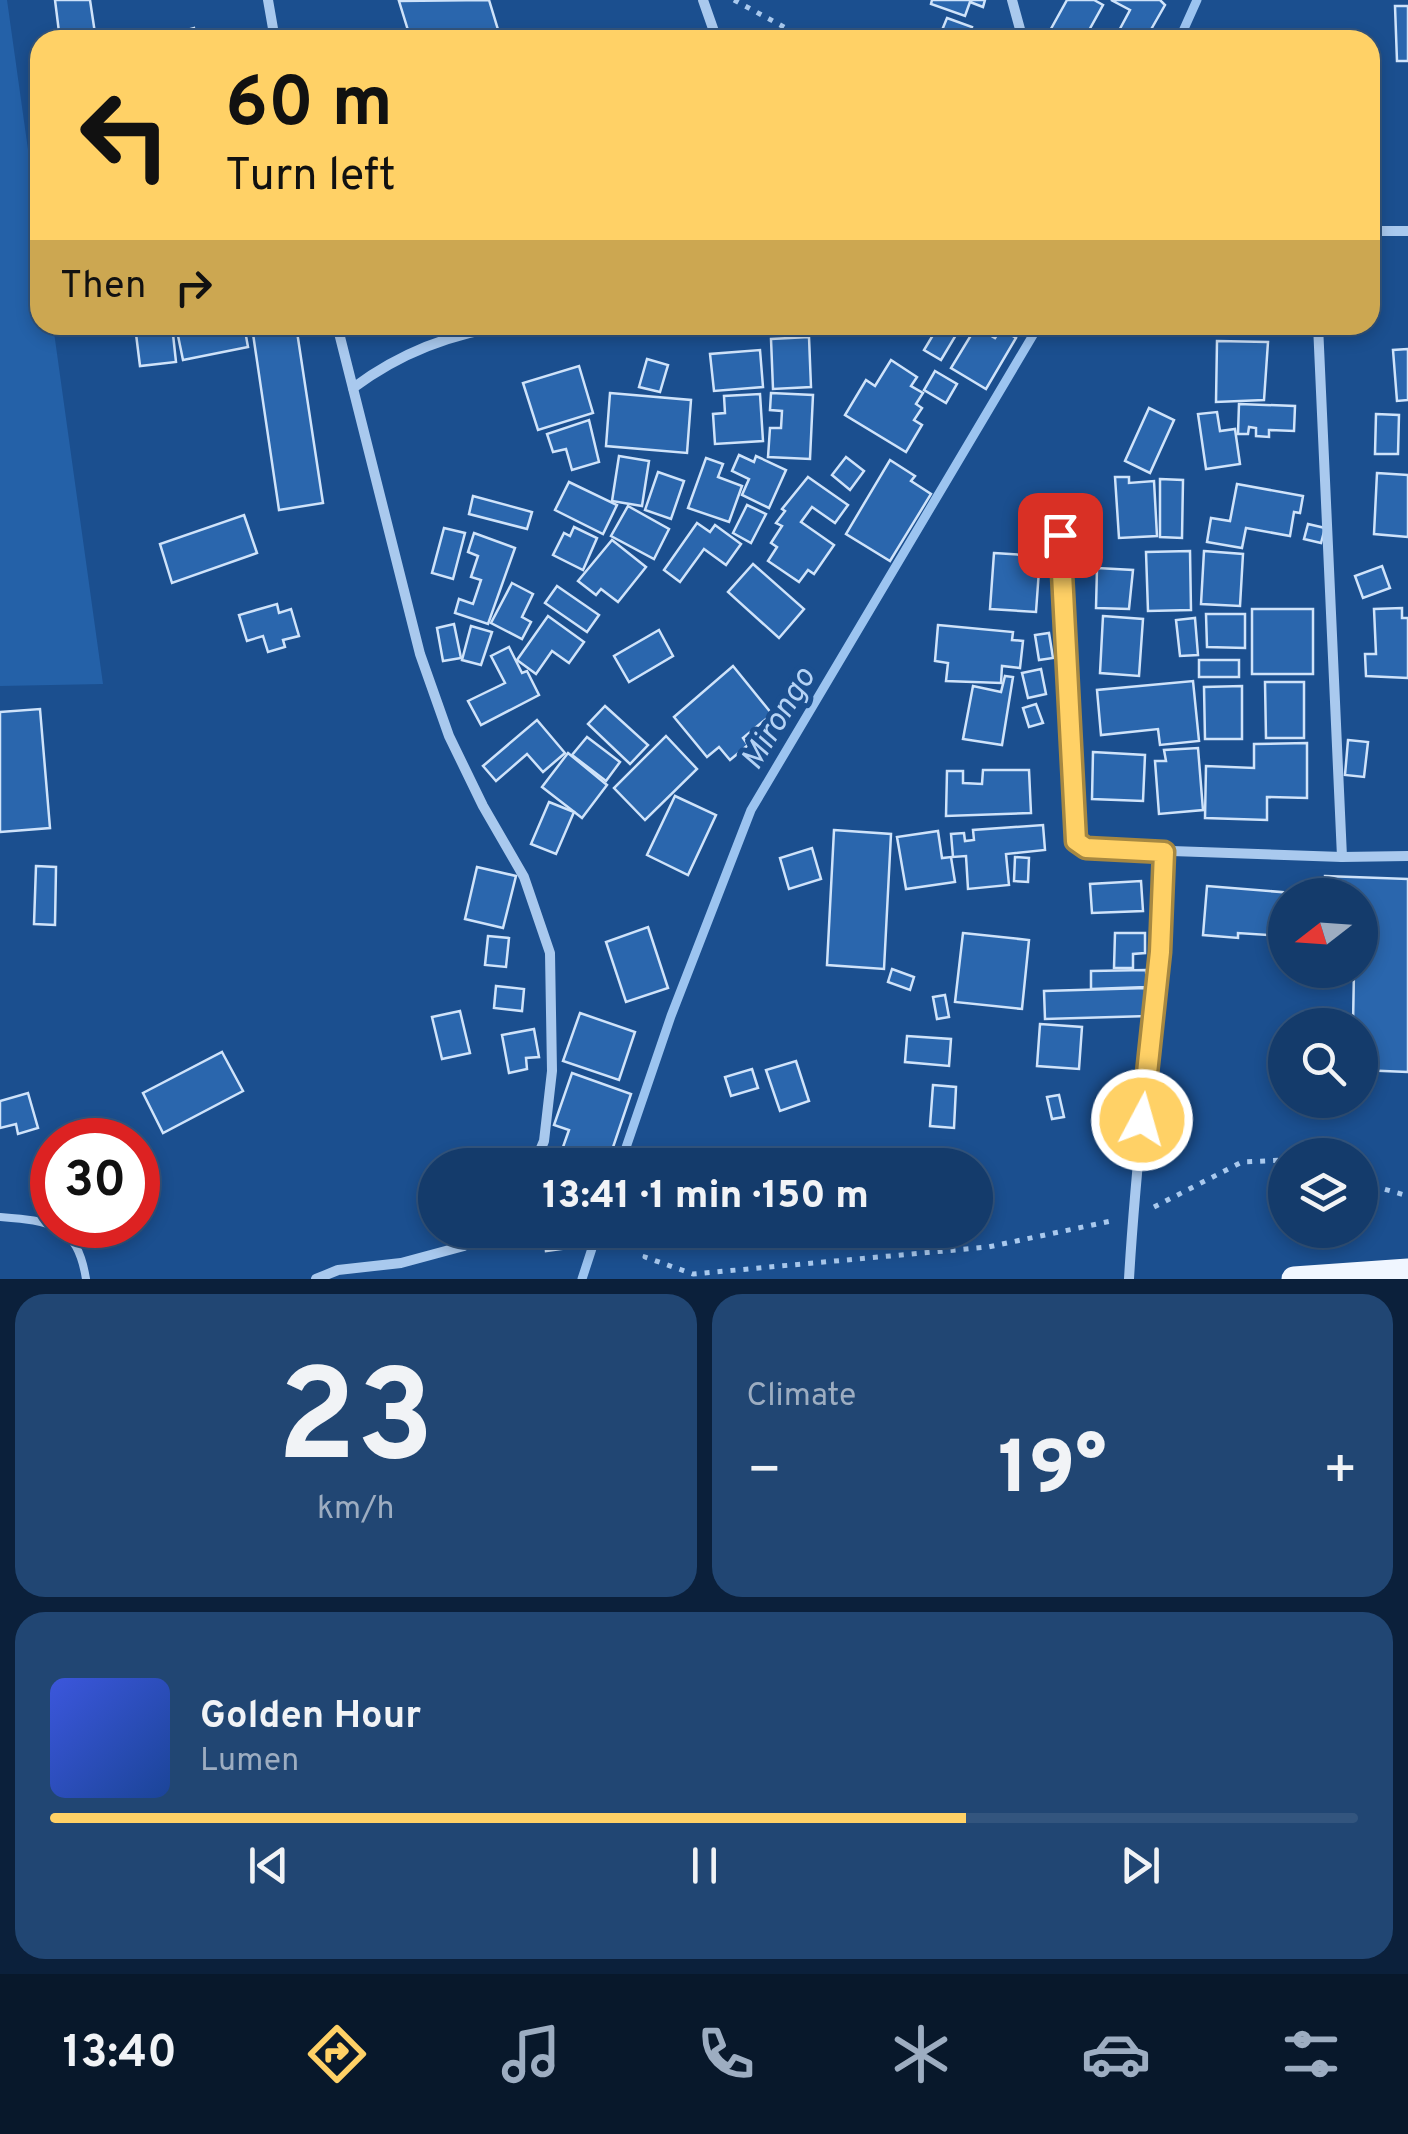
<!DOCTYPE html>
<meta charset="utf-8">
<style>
:root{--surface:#143b6b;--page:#214673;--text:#f1f3f6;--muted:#9dadc1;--line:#33557e;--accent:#ffd166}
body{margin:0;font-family:Overpass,sans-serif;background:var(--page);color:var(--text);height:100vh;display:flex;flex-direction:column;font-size:38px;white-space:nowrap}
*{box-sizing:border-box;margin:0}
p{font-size:32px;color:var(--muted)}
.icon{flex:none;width:55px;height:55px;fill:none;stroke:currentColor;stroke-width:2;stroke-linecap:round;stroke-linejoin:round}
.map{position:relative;height:1279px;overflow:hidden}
.sheet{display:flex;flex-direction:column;gap:15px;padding:15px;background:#0b203b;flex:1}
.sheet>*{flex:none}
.guide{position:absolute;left:30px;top:30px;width:1350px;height:305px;border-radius:30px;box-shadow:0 5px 15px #0003,0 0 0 2px var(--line);background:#ffd166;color:#111;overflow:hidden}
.needle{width:65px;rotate:253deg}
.tools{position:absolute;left:1268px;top:878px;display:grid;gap:20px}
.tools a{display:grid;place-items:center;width:110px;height:110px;border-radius:50%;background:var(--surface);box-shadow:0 5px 15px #0003,0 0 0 2px var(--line);font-size:50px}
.speed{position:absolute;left:30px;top:1118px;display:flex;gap:20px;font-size:50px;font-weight:700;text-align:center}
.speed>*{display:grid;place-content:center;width:130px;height:130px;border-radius:50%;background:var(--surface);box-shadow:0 5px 15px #0003,0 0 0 2px var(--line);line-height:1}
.speed .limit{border:15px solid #d22;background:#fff;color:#111}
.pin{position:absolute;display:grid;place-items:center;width:85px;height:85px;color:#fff;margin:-42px;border-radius:20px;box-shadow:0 5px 15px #0006}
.me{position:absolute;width:110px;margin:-55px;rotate:6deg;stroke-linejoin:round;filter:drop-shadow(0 0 8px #0008)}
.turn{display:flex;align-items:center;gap:35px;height:210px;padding:0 30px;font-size:45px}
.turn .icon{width:130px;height:130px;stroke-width:2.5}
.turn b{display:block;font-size:70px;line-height:85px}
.then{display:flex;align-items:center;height:95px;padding:0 30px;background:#0003;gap:20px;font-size:38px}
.big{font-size:75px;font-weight:800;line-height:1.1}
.sheet .card{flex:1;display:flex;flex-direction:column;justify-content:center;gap:15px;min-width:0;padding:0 35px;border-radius:30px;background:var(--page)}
.sheet .dial{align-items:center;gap:0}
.dial b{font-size:130px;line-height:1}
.song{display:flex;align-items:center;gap:30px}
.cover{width:120px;height:120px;border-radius:15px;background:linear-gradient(135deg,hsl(230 70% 55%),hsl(220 70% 35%))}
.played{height:10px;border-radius:5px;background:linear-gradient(90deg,var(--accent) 70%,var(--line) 70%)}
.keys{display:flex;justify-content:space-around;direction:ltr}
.heat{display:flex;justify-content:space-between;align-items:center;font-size:55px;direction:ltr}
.sheet .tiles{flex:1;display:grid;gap:15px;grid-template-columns:1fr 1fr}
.card:last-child{grid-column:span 2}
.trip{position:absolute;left:418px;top:1148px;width:575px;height:100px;border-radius:50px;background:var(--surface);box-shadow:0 5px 15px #0003,0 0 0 2px var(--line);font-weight:800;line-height:100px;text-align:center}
.dock{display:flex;height:160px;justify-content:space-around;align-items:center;background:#08182b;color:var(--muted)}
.dock .icon{width:70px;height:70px}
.dock .selected{color:var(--accent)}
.dock b{font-size:45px;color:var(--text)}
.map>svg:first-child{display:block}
.green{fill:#2461a8}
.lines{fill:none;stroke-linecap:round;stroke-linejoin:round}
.stream{stroke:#9cc4f0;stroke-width:9}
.building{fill:#2a66ad;stroke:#cfe3fa;stroke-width:2.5}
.path{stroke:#a9c9ee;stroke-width:5;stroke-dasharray:5 8;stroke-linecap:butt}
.service{stroke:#a9c9ee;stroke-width:8}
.minor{stroke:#a9c9ee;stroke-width:10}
.primary{stroke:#f0f6ff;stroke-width:25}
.route-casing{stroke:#a68842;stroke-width:25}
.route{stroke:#ffd166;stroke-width:18}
.labels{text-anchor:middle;stroke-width:10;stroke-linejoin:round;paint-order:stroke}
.water-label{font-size:32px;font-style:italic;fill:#b5d3f5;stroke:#1b4f8f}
</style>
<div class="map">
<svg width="1408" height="1279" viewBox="0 0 1408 1279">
<rect width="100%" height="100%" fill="#1b4f8f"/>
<polygon class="green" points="0,0 7,0 40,235 40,325 53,325 103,684 0,686"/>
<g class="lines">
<g class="stream">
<polyline points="1179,40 1197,0"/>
<polyline points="620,1165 671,1016 751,810 1039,325"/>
<polyline points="582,1279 598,1230"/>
</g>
</g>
<g class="building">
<polygon points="55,0 90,0 96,40 60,40"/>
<polygon points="489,0 499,33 474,40 411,40 399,1"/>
<polygon points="932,0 985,0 983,7 970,2 965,16 931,4"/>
<polygon points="1067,0 1094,0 1103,5 1087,34 1099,40 1049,40 1047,36"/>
<polygon points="1111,0 1160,0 1165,5 1145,40 1114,40 1130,10"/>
<polygon points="1395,6 1408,6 1408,61 1397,61"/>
<polygon points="947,18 972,27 968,40 938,40"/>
<polygon points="194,28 197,40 159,40 158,38"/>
<polygon points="172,325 176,362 140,366 135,326"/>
<polygon points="244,325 248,347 183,360 176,326"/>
<polygon points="265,325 296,325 323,503 279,510 252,327"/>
<polygon points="939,325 951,325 959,330 941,360 924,350"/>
<polygon points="976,327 995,338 1001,329 1016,338 986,389 951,368"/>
<polygon points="809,337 811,387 773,389 771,339"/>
<polygon points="1217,341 1268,342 1264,400 1216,402"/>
<polygon points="1408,349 1408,400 1397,401 1393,350"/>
<polygon points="760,350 763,387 714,391 710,354"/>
<polygon points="647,359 668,365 660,392 639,387"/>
<polygon points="891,360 917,377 911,386 923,393 916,404 922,408 914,420 922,425 906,452 845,415 866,380 875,386"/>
<polygon points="579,366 593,413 538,430 523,383"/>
<polygon points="935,371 957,384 946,403 924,390"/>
<polygon points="610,393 691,400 687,453 606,446"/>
<polygon points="771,393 813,395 810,459 768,457 770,428 781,428 782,411 770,410"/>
<polygon points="760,394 763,441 715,444 713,414 725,413 724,396"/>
<polygon points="1239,404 1295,406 1294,431 1269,430 1269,437 1256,436 1256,428 1249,427 1248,434 1238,434"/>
<polygon points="1149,408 1174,420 1150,473 1125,461"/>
<polygon points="1217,412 1220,431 1235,429 1240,464 1206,469 1198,414"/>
<polygon points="1376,414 1399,415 1398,454 1375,454"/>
<polygon points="589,420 599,462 572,470 566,449 553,452 547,434"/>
<polygon points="739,455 754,462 756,456 786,470 769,508 742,495 749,479 732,471"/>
<polygon points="619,456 649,461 642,506 612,501"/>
<polygon points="846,457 864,471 850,490 832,475"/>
<polygon points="706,458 723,464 718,477 742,486 729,522 688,508"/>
<polygon points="890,460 915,476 911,481 931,494 890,561 846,534"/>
<polygon points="658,472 684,481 671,519 645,510"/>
<polygon points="1377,473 1408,475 1408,537 1374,534"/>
<polygon points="808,477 848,505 835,523 812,507 801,522 834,545 814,574 808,570 799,582 768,561 777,547 771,543 782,526 776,523 785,511 782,509"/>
<polygon points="1115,477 1129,477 1129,483 1154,481 1157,536 1119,538"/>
<polygon points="1160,479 1183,480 1182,538 1160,537"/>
<polygon points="569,482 617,505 603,534 555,510"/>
<polygon points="1237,484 1303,496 1300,513 1294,512 1290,536 1246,528 1242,548 1207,542 1211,518 1230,521"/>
<polygon points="473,496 532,512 527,529 469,514"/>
<polygon points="747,505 766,514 751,543 733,533"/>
<polygon points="628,506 669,529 654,559 611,536"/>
<polygon points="244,515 257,553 172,583 160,544"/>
<polygon points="697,523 710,532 715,525 741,544 726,565 704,549 680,582 664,570"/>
<polygon points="1308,524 1325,528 1321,543 1304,539"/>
<polygon points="574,527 597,538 583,570 553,555 564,533 570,536"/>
<polygon points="444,528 465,533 453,579 432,573"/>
<polygon points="474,533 515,548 488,624 455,613 459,599 473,604 481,580 471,577 478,556 468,552"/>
<polygon points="612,540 646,567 618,602 601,589 596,595 578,581"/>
<polygon points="1190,551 1191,610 1148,611 1146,552"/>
<polygon points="1204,551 1243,554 1240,606 1201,604"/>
<polygon points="994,553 1040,556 1036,612 990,609"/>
<polygon points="753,564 804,609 779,638 728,592"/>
<polygon points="1382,566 1390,588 1363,598 1355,576"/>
<polygon points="1097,568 1133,570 1129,609 1096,608"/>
<polygon points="512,583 533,594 522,617 531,622 522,639 491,623"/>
<polygon points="557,586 599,615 587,632 545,603"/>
<polygon points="277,604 279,613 291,609 299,636 283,640 285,647 268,652 263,636 247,641 239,615"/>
<polygon points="1402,608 1402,618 1408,618 1408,678 1366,676 1365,654 1376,654 1374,609"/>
<rect x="1252" y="609" width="61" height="65"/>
<polygon points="1206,614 1245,614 1245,648 1207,647"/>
<polygon points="548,616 584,642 569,663 552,651 536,674 517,660"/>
<polygon points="1103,616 1143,619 1139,676 1100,673"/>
<polygon points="1195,618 1198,655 1180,656 1176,620"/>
<polygon points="454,624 461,658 443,661 437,628"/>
<polygon points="938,625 1013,632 1012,640 1023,641 1020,668 1002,666 1001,683 946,681 948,663 935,661"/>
<polygon points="471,626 492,632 481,665 462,660"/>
<polygon points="659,630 673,656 629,682 614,656"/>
<polygon points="1049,633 1053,658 1039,660 1035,635"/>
<polygon points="509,647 522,673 527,671 539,695 481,725 468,701 505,683 491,656"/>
<rect x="1199" y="660" width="40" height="17"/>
<polygon points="733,666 772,714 743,738 748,745 730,760 719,747 707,757 674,717"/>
<polygon points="1041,669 1046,694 1028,698 1022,673"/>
<polygon points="1005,676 1013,677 1002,745 963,739 973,686 1001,692"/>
<polygon points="1193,681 1199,741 1160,745 1158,729 1101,735 1097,690"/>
<polygon points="1265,682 1304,682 1304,738 1266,738"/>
<polygon points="1242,686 1242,739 1205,739 1204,687"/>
<polygon points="1036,704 1043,723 1029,727 1023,708"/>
<polygon points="605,706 648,745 630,764 588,724"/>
<polygon points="40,709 50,828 0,832 0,712"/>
<polygon points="537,720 565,753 543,772 527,754 496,781 483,766"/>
<polygon points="666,736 697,769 645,820 614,788"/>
<polygon points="587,737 620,762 606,781 572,755"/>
<polygon points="1348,740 1368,742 1364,777 1345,775"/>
<polygon points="1307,743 1307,798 1267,797 1267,820 1205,818 1206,766 1254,768 1254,744"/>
<polygon points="1198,748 1203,810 1159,814 1155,761 1166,761 1164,750"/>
<polygon points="1093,752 1145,755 1143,801 1092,799"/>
<polygon points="568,753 607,785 582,818 542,787"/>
<polygon points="983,770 1029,770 1031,813 946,816 947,771 963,771 963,783 982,784"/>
<polygon points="675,796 716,815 688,875 647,855"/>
<polygon points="549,802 574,812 556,854 531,844"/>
<polygon points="1043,825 1045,850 1006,854 1009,885 968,889 966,856 953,857 951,834 964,833 965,841 974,840 973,830"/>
<polygon points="834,830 891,834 884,969 827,965"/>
<polygon points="938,831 942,858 951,857 955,882 906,889 897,837"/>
<polygon points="812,848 821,879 789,889 780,858"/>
<polygon points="1015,857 1029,858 1028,882 1014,881"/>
<polygon points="36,866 56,867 55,925 34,924"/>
<polygon points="477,867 516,876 503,928 465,919"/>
<polygon points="1325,876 1408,879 1408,1072 1360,1070 1360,1025 1353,1025 1354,970 1360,970 1360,895 1324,895"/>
<polygon points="1141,881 1143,911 1092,913 1090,884"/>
<polygon points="1207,886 1293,893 1285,895 1285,936 1238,933 1238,938 1203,935"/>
<polygon points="648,927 668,988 626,1002 606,942"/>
<polygon points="963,933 1029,940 1022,1009 955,1002"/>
<polygon points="1115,933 1145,933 1145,953 1133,954 1133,968 1114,968"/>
<polygon points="488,936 509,938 506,967 485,965"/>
<polygon points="892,969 914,977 910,990 888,982"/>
<polygon points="1146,970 1147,987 1091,989 1091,971"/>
<polygon points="496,986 524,989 522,1011 494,1008"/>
<polygon points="1147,988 1148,1016 1045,1019 1044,991"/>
<polygon points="945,995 949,1017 937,1019 933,997"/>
<polygon points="460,1011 470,1053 442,1059 432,1017"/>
<polygon points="580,1013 635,1032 619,1080 563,1061"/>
<polygon points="1040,1024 1082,1027 1079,1069 1037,1066"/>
<polygon points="534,1029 539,1057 526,1058 527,1069 509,1073 502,1035"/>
<polygon points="907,1036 951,1039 949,1066 905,1062"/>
<polygon points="222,1052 243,1091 163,1133 143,1093"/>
<polygon points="796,1061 809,1101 780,1111 766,1070"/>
<polygon points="752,1069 758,1088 731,1096 725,1077"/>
<polygon points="572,1073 631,1094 607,1165 557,1164 569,1130 554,1125"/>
<polygon points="933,1085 956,1087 954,1128 930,1126"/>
<polygon points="28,1093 38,1128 18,1134 16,1124 0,1128 0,1101"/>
<polygon points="1059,1095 1064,1117 1052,1119 1047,1097"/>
<polygon points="568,1236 569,1248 546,1251 545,1238"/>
</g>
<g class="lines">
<g class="path">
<polyline points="734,0 808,40"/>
<polyline points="1360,1182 1408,1196"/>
<polyline points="1154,1207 1242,1162 1285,1160"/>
<polyline points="654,1230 645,1257 693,1274 988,1247 1116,1220"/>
</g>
<path class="service" d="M0,1217c50,4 77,6 86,62"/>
<g class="minor">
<polyline points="268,0 275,40"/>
<polyline points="703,0 717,40"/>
<polyline points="1012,0 1023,40"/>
<polyline points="1370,231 1408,231"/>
<polyline points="337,325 420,654 449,736 483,806 524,877 550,953 552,1071 544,1141 534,1165"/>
<polyline points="1318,325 1342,857"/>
<path d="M353,388c48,-36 100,-56 160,-63"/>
<polyline points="1060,535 1075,836 1086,848 1342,857 1408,856"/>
<polyline points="316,1279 338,1270 401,1263 464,1246 483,1230"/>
<path d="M1129,1279c8,-143 29,-284 35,-427"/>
</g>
<polyline class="primary" points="1294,1279 1408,1271"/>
</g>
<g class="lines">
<defs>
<polyline id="route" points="1060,535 1076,841 1086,848 1164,852 1160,952 1142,1120"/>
</defs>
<use href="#route" class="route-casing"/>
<use href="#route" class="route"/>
</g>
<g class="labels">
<g class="water-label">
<text transform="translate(777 718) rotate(-59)" y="11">Mirongo</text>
</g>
</g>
</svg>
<div class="tools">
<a><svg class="needle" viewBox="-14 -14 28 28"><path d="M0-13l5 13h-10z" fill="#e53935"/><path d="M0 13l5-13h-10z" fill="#9dadc1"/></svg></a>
<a><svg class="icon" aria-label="search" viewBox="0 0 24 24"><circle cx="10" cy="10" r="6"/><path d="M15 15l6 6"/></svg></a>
<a><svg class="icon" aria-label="layers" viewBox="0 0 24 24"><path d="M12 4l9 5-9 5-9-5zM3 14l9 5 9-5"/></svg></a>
</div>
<div class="speed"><div class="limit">30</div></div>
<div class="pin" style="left:1060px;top:535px;background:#d93025"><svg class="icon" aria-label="arrive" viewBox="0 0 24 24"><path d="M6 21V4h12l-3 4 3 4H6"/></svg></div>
<svg class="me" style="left:1142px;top:1120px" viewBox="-20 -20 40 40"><circle r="17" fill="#ffd166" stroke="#fff" stroke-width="3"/><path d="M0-11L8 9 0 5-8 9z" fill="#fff"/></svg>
<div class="trip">13:41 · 1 min · 150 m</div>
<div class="guide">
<div class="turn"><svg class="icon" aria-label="left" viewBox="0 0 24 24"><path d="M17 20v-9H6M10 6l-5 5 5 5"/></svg><div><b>60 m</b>Turn left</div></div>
<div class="then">Then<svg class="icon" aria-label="right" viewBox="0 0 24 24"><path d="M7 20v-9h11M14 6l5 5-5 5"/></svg></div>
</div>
</div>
<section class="sheet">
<div class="tiles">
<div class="card dial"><b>23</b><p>km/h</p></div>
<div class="card"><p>Climate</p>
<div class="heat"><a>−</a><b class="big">19°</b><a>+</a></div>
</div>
<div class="card">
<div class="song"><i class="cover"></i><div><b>Golden Hour</b><p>Lumen</p></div></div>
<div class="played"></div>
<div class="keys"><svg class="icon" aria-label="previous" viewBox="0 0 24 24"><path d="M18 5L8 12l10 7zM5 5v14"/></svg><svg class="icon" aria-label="pause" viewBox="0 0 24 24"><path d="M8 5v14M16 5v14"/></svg><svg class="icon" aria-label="next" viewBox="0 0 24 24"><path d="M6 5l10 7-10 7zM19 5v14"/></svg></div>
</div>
</div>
</section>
<nav class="dock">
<b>13:40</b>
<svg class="icon selected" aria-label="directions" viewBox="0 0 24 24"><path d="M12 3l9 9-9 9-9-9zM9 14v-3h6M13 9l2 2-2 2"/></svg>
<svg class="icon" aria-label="music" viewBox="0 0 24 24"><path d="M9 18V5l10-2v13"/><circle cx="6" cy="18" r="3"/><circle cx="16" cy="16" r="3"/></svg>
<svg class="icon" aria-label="phone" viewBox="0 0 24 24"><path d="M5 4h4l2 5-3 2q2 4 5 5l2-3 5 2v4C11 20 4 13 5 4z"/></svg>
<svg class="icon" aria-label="climate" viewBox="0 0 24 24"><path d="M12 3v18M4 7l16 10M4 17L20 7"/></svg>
<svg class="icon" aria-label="car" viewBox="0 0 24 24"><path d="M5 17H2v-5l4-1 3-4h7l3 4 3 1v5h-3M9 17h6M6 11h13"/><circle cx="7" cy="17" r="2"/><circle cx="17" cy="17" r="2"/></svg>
<svg class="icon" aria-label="filters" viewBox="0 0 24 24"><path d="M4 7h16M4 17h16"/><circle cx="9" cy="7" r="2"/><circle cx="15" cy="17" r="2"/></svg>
</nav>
